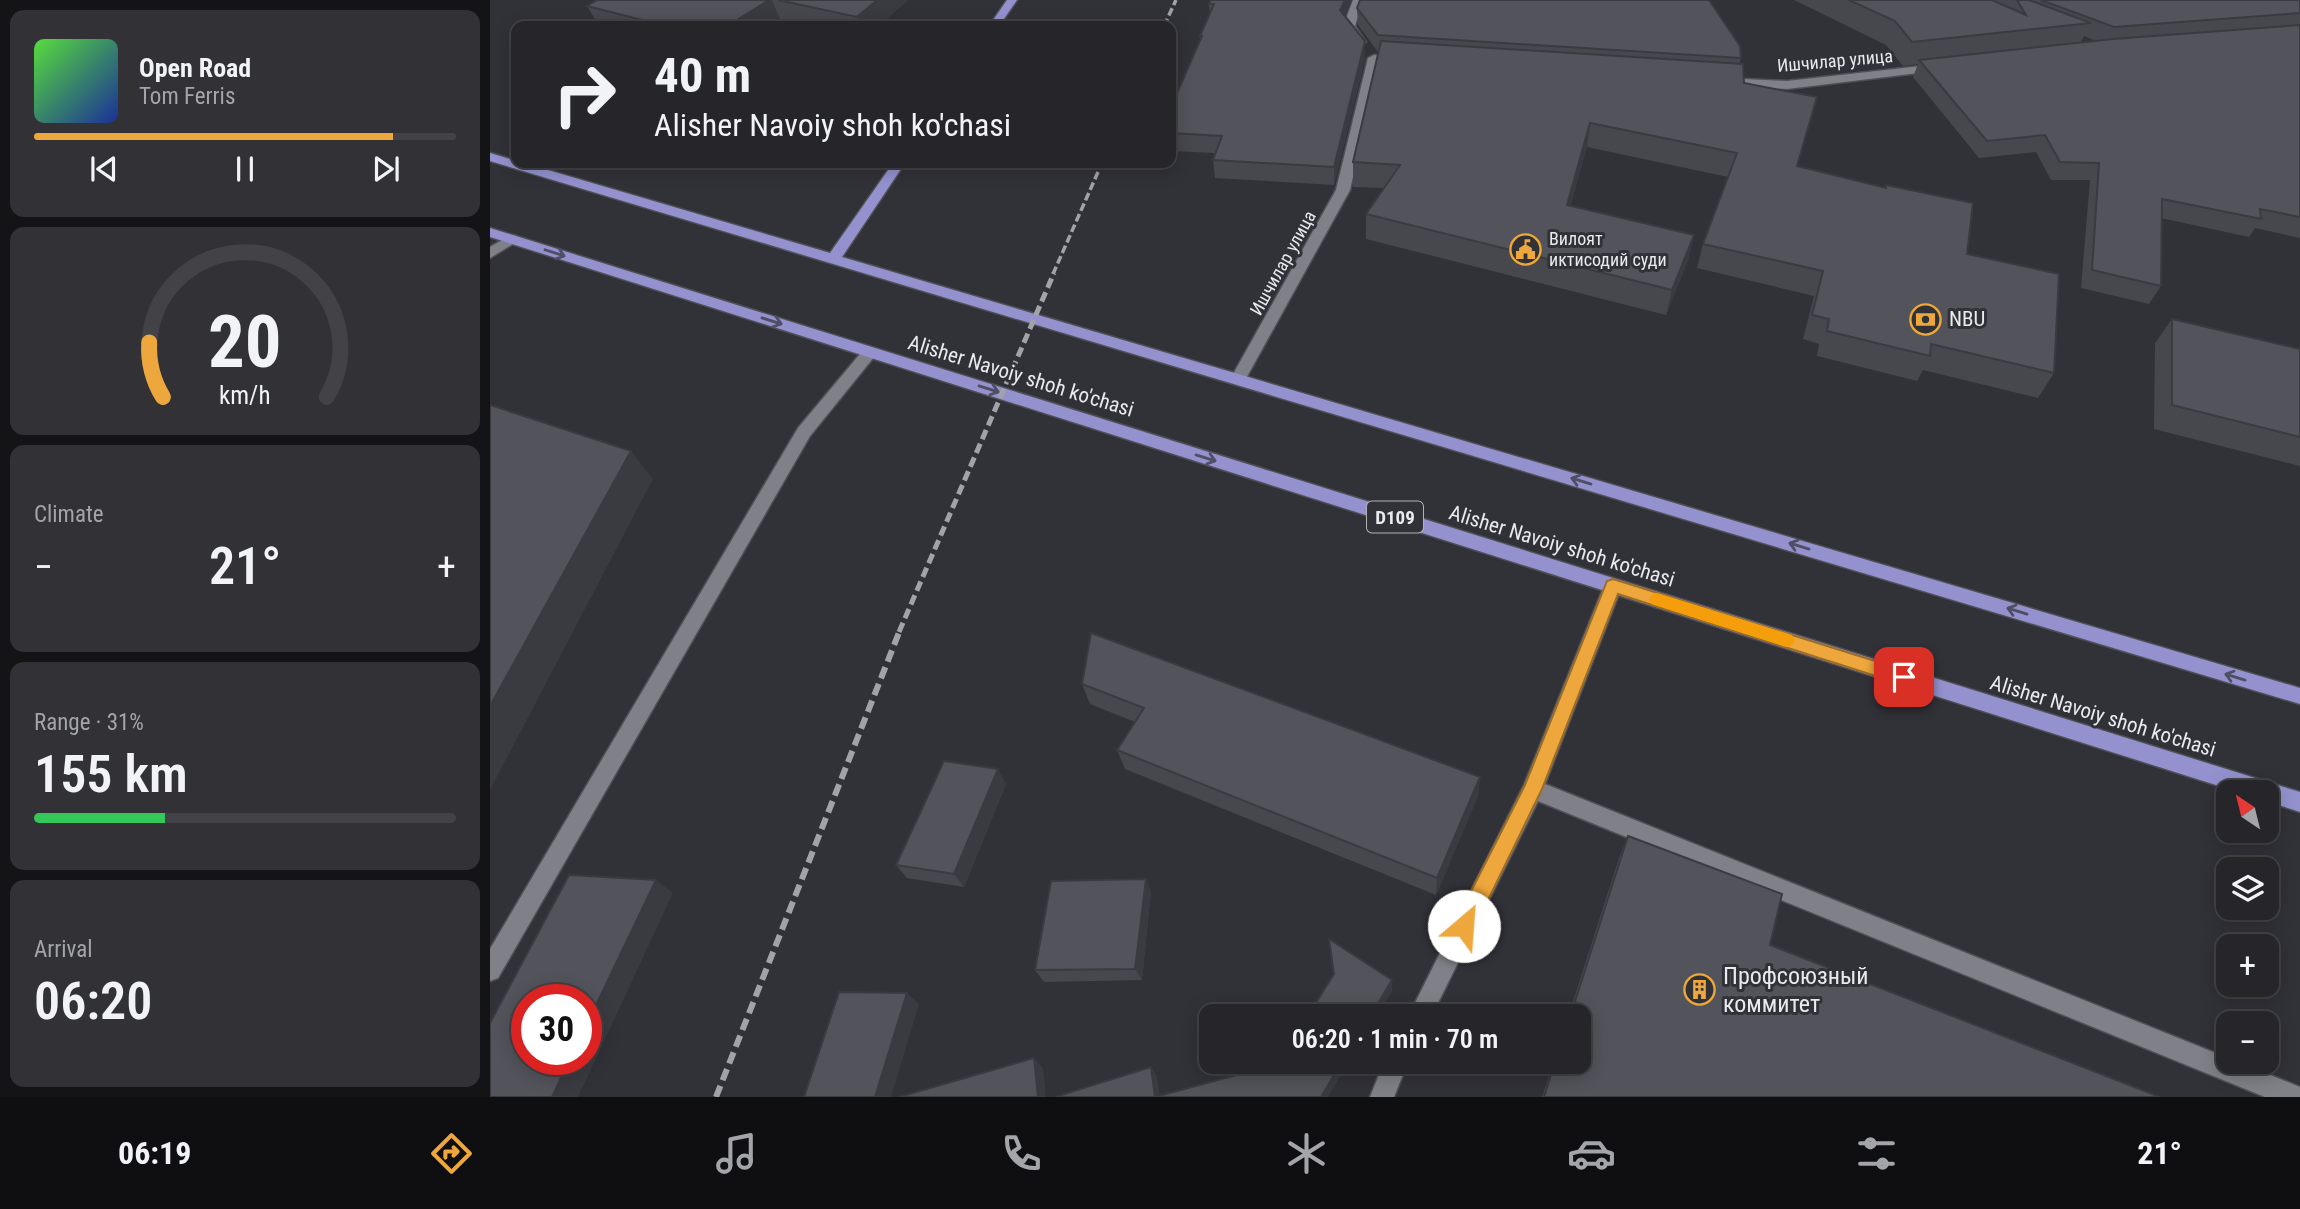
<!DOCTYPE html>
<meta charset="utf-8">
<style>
:root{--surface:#25252a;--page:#313136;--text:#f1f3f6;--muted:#a3a5a8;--line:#424247;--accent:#eea73c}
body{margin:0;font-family:"Roboto Condensed",sans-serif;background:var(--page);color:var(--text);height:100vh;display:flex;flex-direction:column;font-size:26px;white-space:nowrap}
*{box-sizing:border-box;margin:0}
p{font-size:23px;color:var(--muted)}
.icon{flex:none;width:38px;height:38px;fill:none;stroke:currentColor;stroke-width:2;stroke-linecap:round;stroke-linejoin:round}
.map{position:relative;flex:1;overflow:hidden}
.side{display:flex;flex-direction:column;gap:10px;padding:10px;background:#141417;width:490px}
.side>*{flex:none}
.top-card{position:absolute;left:21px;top:21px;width:665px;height:147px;border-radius:14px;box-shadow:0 4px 18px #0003,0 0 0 2px var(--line);background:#25252a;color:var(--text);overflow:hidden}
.needle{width:46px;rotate:325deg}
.buttons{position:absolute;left:1726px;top:780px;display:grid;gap:14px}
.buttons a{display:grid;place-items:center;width:63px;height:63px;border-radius:14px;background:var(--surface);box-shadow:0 4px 18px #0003,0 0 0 2px var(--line);font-size:35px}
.speed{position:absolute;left:21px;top:984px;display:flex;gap:14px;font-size:35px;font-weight:700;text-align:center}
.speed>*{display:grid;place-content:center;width:91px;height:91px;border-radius:50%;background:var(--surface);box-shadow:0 4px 18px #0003,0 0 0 2px var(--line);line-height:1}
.speed .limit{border:10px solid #d22;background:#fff;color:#111}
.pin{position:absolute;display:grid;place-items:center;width:60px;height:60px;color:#fff;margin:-30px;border-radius:14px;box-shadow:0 4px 10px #0006}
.me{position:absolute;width:77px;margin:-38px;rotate:27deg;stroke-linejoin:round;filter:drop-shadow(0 0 5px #0008)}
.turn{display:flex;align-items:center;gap:24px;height:147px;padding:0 28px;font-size:32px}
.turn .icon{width:91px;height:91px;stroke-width:2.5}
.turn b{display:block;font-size:49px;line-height:60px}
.big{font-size:52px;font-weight:600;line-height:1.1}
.side .card{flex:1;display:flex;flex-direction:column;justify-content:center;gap:10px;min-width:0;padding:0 24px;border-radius:14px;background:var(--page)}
.side .dial{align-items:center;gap:0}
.dial svg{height:182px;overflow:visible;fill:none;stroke:var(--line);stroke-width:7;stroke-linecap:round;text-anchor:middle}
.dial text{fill:var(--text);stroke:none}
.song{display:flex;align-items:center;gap:21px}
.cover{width:84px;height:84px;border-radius:10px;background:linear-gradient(135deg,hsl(110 70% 55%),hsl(230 70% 35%))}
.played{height:7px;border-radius:4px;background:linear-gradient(90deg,var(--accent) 85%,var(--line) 85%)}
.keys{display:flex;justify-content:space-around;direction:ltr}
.heat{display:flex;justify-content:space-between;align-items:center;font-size:38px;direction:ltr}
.charge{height:10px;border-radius:5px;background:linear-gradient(90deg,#34c759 31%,var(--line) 0)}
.trip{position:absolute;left:709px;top:1004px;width:392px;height:70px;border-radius:14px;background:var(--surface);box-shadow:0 4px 18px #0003,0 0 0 2px var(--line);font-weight:600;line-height:70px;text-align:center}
.menu{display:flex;height:112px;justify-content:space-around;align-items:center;background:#0f0f11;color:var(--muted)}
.menu .icon{width:49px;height:49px}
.menu .selected{color:var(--accent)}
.menu b{font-size:32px;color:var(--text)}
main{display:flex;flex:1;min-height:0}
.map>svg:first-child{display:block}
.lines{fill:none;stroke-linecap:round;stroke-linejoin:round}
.minor-casing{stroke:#4f4f55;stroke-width:3}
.major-casing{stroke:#4f4f55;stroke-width:3}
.minor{fill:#808188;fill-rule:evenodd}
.major{fill:#9392cf;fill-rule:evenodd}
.rail-far2{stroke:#a2a2a8;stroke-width:3.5;stroke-dasharray:8 3.5;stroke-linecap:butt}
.rail-far1{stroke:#a2a2a8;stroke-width:5;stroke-dasharray:10 5;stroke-linecap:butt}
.rail{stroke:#a2a2a8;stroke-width:6;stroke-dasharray:12 6;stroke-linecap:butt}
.wall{fill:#47484e;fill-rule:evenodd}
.shaded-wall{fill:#3a3b40}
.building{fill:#53545b;stroke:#3a3b40;stroke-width:2}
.oneway{stroke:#4e4e65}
.route{fill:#eea73c;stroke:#9b6d27;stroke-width:2}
.slow{fill:#f59e0b}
.labels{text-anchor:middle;stroke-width:6;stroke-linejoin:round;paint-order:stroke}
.far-street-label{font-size:18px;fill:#e9e9ee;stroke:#313138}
.far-poi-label{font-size:18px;fill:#e9e9ee;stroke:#313138;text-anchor:start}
.shield{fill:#313138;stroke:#b2b2b7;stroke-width:2}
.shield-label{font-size:19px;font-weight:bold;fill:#e9e9ee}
.poi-label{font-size:21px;fill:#e9e9ee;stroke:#313138;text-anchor:start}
.street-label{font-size:21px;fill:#e9e9ee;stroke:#313138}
.near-poi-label{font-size:24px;fill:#e9e9ee;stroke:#313138;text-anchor:start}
</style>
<main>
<section class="side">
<div class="card">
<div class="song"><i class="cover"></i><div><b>Open Road</b><p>Tom Ferris</p></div></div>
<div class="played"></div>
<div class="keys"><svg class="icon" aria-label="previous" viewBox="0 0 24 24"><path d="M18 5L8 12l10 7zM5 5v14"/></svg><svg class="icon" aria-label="pause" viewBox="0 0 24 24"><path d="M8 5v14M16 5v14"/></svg><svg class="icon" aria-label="next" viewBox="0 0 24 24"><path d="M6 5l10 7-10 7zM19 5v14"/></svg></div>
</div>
<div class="card dial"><svg viewBox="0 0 100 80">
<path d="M14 69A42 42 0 1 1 86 69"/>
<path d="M14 69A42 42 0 0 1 8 45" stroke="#eea73c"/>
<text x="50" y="56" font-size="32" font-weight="700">20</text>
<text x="50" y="72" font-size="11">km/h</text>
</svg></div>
<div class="card"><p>Climate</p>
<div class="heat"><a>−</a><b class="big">21°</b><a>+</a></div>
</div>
<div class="card"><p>Range · 31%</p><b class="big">155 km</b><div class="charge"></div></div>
<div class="card"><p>Arrival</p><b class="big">06:20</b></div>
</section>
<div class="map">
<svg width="1810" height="1097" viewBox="0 0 1810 1097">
<rect width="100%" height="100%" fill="#313138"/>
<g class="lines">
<defs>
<g id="minor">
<polygon points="863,0 873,0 865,26 876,42 870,45 866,44 853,26"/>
<polygon points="884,55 908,57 914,60 908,63 889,62 860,190 754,382 744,382 741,378 846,190 878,58"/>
<polygon points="1449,64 1453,66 1453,70 1297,89 1233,86 1227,82 1233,78 1297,81"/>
<polygon points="21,235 26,236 26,242 0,258 0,247"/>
<polygon points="380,347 388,352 320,436 8,978 0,981 0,949 308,428 375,348"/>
<polygon points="1123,579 1129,581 1132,586 1055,784 1738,1058 1738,1062 1748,1062 1805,1085 1810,1087 1810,1097 1775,1097 1048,801 941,1017 918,1017 1034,785 1114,586 1117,581"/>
<polygon points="894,1062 918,1062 904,1097 880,1097"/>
</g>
<g id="major">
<polygon points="517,0 527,0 509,26 499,26"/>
<polygon points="0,153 340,253 403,163 415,163 352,257 1810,688 1810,704 0,161"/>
<polygon points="0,228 1810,792 1810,812 1776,801 1776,793 1751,793 0,237"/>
</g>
</defs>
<use href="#minor" class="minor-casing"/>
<use href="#major" class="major-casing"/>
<use href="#minor" class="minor"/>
<use href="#major" class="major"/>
<g class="rail-far2">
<polyline points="674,26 686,0"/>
<polyline points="563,274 612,163"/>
</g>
<polyline class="rail-far1" points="409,632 564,273"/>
<polyline class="rail" points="226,1097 410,630"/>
</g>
<g class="wall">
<polygon points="107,0 418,0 388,26 324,26 290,19 278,26 109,26 97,6"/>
<polygon points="862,0 855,17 875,41 875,59 844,185 725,178 723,160 725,153 681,151 681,107 710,40 710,36 720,13 719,4"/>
<path d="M1304,0h198l2,1v-1h306v238l-45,-10 -6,9 -88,-19v68l-12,18 -68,-16 9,-108h-39l-15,-28 -57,6 -66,-81 5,-13 -15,2 -17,-21zM1594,36l12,5 -15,1z"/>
<polygon points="867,8 1251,58 1249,64 1254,83 1307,166 1477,254 1564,373 1548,398 1433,370 1427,381 1327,356 1329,344 1313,339 1324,296 1207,268 1213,244 1238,177 1097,147 1080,206 1204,235 1198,260 1176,315 876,239 876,214 894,188 863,187 863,162 888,52 868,25"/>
<polygon points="1682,319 1810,349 1810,466 1664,429 1665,343"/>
<polygon points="592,684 990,777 988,796 946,895 635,769 627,750 645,722 600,704"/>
<polygon points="516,784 474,887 417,878 406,865"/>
<polygon points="1138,836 1280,945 1670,1097 1052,1097 1064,1062 1088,1062 1088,1017 1078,1017 1129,858"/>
<polygon points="661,891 652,980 554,982 545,970"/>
</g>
<g class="shaded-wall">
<polygon points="279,0 282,0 290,19 278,26 237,26"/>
<polygon points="387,0 418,0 388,26 370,26 367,17"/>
<polygon points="855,0 862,0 851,28 850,10"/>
<polygon points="875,41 875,59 844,185 844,167"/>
<polygon points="1100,123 1097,147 1074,230 1077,205"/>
<polygon points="1204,235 1198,260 1176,315 1182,290"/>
<polygon points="141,451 163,479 0,790 0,706"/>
<polygon points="508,769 516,784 474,887 464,874"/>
<polygon points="990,777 988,796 946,895 947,878"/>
<polygon points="656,879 661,891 652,980 645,969"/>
<polygon points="166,880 183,893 88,1097 62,1097 80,1059 96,1059 96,1026"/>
<polygon points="902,980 902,991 886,1017 880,1017"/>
<polygon points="417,993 429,1004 401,1097 385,1097"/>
<polygon points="544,1058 553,1068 556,1097 548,1097"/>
<polygon points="852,1062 859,1062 838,1097 831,1097"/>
<polygon points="661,1067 667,1076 670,1097 665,1097"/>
</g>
<g class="building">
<polygon points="107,0 279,0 237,26 176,26 97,6"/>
<polygon points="288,0 387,0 367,17"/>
<polygon points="721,0 855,0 850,10 875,41 844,167 723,160 732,136 681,133 681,107 712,36 710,36 724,4 719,4"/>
<polygon points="870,0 1219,0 1250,46 1251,58 888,35 867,8"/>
<polygon points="1359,0 1502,0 1536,15 1527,0 1539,0 1601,23 1422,42 1405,21"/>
<polygon points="1551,0 1810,0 1810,13 1624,27"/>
<polygon points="1810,25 1810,217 1770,209 1771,219 1672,199 1671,286 1602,270 1609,163 1570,162 1555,135 1497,141 1429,60 1623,39"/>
<polygon points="891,41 1253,64 1254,83 1327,97 1307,166 1396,188 1396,185 1483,203 1477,254 1569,274 1564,373 1441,344 1440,356 1337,331 1339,319 1322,315 1333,271 1213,244 1247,153 1100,123 1077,205 1204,235 1182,290 876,214 910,165 863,162"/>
<polygon points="1682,319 1810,349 1810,437 1682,405"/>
<polygon points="0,405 141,451 0,706"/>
<polygon points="601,633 990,777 947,878 627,750 654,708 592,684"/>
<polygon points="454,761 508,769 464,874 406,865"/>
<polygon points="1138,836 1292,894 1280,945 1670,1097 1054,1097 1065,1062 1088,1062 1088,1017 1080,1017"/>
<polygon points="79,875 166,880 96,1026 96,999 37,999 37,1059 80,1059 62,1097 0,1097 0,1023"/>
<polygon points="656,879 645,969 545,970 561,881"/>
<polygon points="839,939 902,980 880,1017 817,1017 844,974"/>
<polygon points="349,992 417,993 385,1097 314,1097"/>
<polygon points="544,1058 548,1097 409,1097"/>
<polygon points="788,1062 852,1062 831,1097 565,1097 661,1067 665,1097 787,1064"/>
</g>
<defs><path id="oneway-shaft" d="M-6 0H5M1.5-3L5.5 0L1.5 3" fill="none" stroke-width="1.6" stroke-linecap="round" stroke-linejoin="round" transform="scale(1.75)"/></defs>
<g class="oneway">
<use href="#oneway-shaft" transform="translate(65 253) rotate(18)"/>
<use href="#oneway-shaft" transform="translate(282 321) rotate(17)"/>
<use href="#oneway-shaft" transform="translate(499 389) rotate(17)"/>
<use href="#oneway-shaft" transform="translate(716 458) rotate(17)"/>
<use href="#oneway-shaft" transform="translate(1091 481) rotate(-163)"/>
<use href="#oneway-shaft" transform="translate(1309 546) rotate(-163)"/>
<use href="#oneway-shaft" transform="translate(1527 611) rotate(-163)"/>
<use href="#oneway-shaft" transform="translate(1745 677) rotate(-163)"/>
</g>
<polygon class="route" points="1123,579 1414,670 1420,672 1422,677 1420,683 1414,685 1128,594 1052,789 982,933 974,936 967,933 964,926 967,919 1035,785 1115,586 1117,581"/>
<polygon class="slow" points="1167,593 1296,633 1302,635 1305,640 1302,645 1296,647 1161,604 1159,600 1161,595"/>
<defs>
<symbol id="civic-ring" viewBox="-11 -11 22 22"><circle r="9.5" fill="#313138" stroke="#eea73c" stroke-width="1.5"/><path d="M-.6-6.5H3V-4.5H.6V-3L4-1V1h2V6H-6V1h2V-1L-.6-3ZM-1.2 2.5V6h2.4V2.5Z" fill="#eea73c"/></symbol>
<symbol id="bank-ring" viewBox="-11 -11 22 22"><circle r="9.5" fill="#313138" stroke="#eea73c" stroke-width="1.5"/><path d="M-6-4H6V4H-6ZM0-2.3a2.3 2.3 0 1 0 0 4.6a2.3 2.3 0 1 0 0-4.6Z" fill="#eea73c"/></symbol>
<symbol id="building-ring" viewBox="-11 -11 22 22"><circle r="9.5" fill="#313138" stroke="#eea73c" stroke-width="1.5"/><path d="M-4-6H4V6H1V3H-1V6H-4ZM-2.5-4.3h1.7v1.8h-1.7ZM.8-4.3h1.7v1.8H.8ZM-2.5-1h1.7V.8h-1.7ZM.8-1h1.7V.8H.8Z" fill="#eea73c"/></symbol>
</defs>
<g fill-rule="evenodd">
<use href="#civic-ring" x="1018" y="232" width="35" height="35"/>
<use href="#bank-ring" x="1418" y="302" width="35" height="35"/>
<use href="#building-ring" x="1192" y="972" width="35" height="35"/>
</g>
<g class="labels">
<g class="far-street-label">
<text transform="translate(1345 61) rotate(-5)" y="6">Ишчилар улица</text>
<text transform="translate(793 263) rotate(-61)" y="6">Ишчилар улица</text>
</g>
<g class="far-poi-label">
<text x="1059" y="245">Вилоят<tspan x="1059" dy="21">иктисодий суди</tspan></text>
</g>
<rect class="shield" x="877" y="501.5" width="56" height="31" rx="5"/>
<g class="shield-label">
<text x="905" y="524">D109</text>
</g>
<g class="poi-label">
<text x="1459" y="326">NBU</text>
</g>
<g class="street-label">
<text transform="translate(531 376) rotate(17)" y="7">Alisher Navoiy shoh ko'chasi</text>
<text transform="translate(1072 546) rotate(17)" y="7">Alisher Navoiy shoh ko'chasi</text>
<text transform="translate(1613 716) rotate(17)" y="7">Alisher Navoiy shoh ko'chasi</text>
</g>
<g class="near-poi-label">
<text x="1233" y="984">Профсоюзный<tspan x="1233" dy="28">коммитет</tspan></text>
</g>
</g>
</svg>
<div class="buttons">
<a><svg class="needle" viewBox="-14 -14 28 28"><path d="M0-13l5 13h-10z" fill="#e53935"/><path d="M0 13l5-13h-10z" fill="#a3a5a8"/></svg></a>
<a><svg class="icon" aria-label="layers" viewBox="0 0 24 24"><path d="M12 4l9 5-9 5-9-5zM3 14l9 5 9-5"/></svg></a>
<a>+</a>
<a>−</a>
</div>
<div class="speed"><div class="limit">30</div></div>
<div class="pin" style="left:1414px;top:677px;background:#d93025"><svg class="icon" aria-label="arrive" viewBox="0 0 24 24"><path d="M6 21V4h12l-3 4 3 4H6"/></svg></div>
<svg class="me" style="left:974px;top:926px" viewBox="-20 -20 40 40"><circle r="19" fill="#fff"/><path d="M0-13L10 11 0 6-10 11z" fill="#eea73c"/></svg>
<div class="trip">06:20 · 1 min · 70 m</div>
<div class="top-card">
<div class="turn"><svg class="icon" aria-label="right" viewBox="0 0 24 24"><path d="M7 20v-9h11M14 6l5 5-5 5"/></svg><div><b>40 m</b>Alisher Navoiy shoh ko'chasi</div></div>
</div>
</div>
</main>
<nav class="menu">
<b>06:19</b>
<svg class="icon selected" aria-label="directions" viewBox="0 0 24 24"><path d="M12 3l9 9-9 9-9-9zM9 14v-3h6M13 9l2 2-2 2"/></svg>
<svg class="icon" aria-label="music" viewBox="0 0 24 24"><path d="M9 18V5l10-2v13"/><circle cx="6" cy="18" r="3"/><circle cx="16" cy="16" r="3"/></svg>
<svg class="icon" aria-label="phone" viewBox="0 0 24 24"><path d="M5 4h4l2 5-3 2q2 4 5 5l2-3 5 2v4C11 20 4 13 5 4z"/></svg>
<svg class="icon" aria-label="climate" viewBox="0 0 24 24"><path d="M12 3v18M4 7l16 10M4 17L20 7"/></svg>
<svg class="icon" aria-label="car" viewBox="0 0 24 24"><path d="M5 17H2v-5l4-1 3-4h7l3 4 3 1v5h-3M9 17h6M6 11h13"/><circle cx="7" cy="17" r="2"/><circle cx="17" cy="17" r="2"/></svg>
<svg class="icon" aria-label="filters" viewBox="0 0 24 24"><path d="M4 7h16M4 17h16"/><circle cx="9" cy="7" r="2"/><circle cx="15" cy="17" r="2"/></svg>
<b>21°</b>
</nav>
